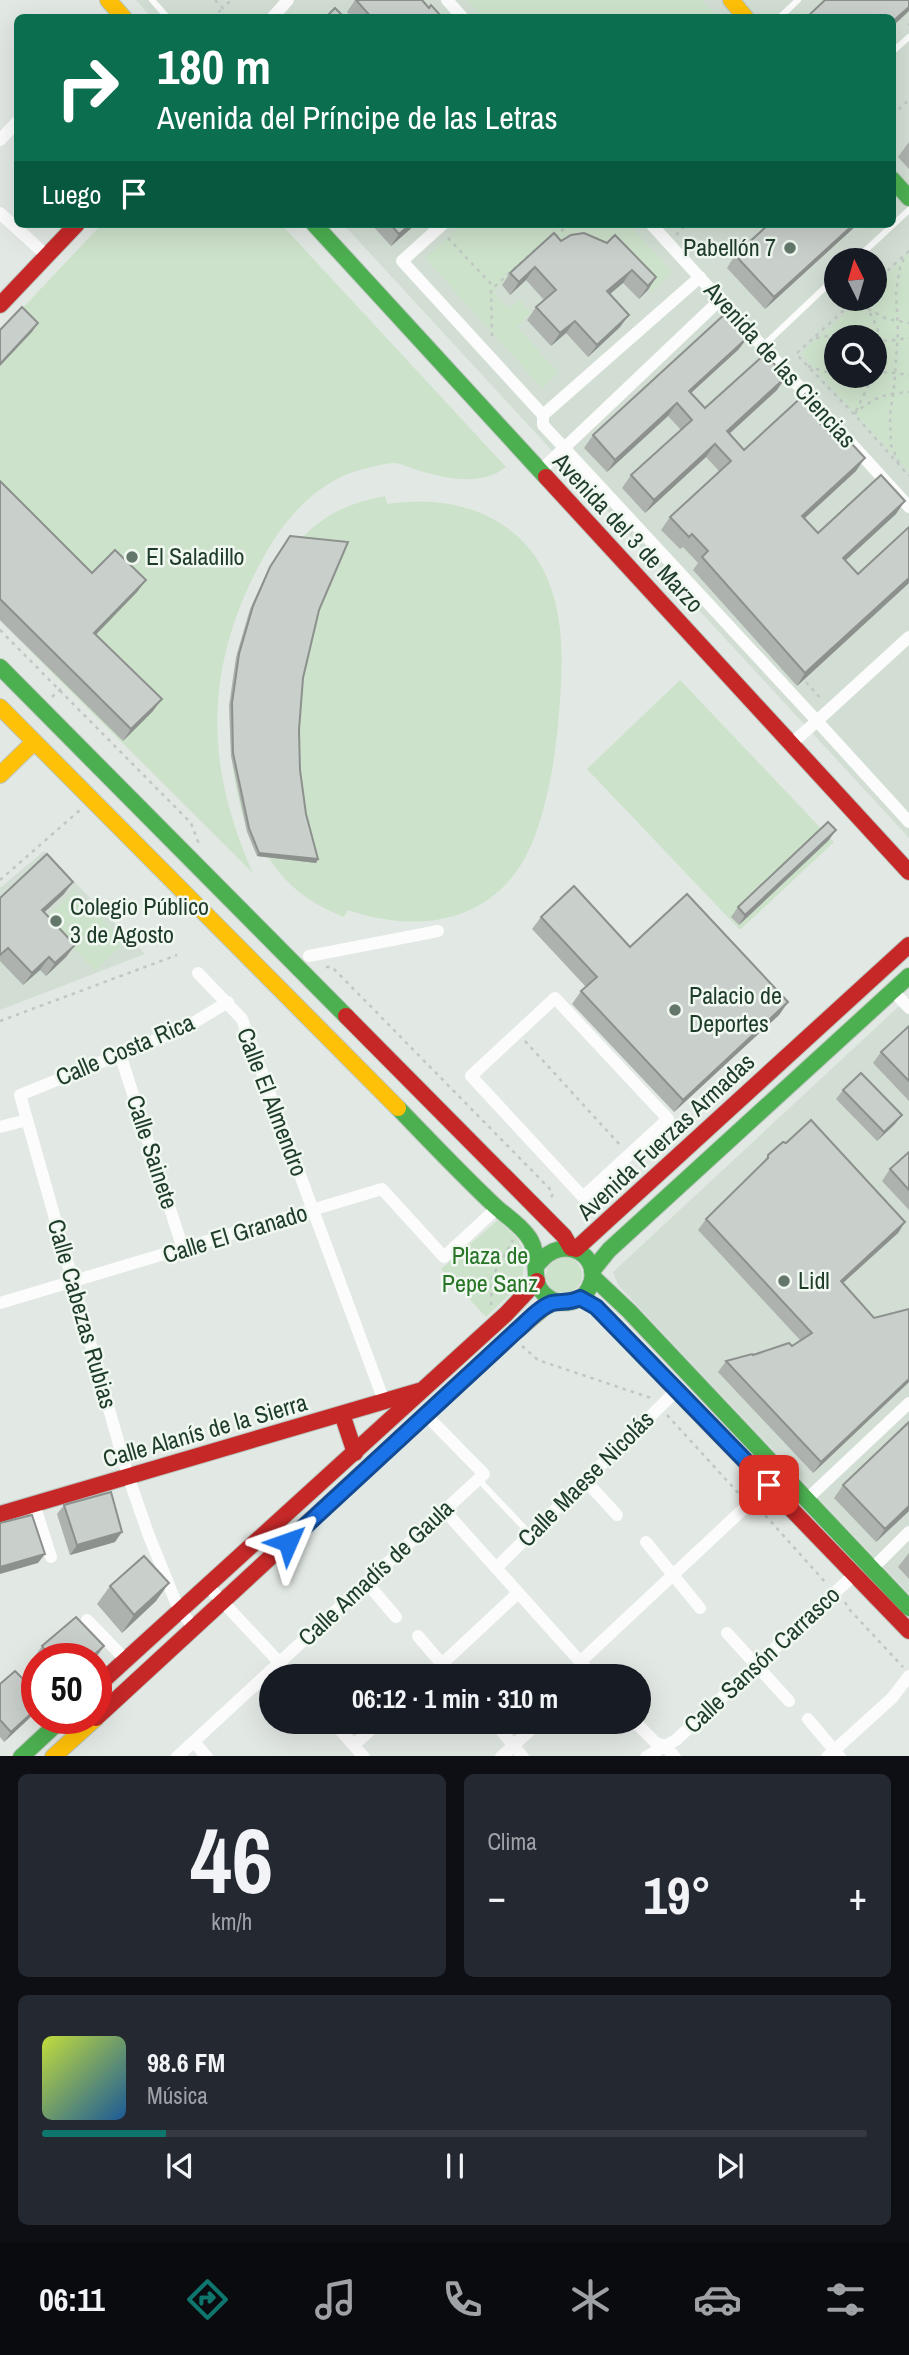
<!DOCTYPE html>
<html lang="es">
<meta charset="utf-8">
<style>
:root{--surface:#171b24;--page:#242831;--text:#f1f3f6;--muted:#9ea1a6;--line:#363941;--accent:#0f766e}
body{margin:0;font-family:"Archivo Narrow",sans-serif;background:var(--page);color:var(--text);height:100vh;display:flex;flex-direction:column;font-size:26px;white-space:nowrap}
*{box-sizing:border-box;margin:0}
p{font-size:23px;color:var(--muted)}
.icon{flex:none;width:38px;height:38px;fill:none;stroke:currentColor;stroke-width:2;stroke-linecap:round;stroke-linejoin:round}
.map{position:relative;height:1756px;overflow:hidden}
.sheet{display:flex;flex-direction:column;gap:18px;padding:18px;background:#0d0f14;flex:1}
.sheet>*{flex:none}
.guide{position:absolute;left:14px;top:14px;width:882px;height:214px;border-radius:10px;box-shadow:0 7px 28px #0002;background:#0b6e4f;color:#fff;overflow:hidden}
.needle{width:46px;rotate:355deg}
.buttons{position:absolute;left:824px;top:248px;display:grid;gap:14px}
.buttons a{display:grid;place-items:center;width:63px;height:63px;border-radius:50%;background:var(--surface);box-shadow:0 7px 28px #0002;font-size:35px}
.speed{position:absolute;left:21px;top:1643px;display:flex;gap:14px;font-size:35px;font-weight:700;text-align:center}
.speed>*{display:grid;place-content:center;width:91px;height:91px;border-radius:50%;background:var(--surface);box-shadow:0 7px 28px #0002;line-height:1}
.speed .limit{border:10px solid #d22;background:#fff;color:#111}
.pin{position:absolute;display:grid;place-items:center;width:60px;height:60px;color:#fff;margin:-30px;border-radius:14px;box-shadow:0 4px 10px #0006}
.me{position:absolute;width:77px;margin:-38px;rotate:47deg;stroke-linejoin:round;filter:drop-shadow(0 0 5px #0008)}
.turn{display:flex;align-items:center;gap:24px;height:147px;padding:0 28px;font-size:32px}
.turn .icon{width:91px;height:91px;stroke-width:2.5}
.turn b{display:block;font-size:49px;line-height:60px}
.then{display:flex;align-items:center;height:66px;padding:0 28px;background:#0003;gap:14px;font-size:26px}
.big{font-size:52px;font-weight:800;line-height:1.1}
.sheet .widget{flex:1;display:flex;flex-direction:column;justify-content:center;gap:10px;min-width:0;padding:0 24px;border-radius:10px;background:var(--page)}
.sheet .dial{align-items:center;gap:0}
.dial b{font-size:91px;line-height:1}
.song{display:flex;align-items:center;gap:21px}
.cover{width:84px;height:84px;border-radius:10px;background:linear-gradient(135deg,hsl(70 70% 55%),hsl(210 70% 35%))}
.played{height:7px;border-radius:4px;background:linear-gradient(90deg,var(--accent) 15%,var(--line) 15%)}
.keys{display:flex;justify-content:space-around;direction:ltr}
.heat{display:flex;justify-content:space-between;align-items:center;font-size:38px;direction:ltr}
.sheet .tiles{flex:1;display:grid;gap:18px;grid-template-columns:1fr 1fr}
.widget:last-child{grid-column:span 2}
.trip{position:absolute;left:259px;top:1664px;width:392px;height:70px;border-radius:35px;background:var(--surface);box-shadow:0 7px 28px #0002;font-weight:800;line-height:70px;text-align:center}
.menu{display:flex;height:112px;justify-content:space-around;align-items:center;background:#090b0e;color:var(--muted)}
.menu .icon{width:49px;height:49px}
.menu .on{color:var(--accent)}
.menu b{font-size:32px;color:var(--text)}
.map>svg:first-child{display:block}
.built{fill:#d2ded4;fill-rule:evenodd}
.green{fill:#cde2cb;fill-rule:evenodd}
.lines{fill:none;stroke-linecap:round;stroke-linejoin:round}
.fast-casing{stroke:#bbc5be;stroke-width:18}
.slow-casing{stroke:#bbc5be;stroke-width:18}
.jam-casing{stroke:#bbc5be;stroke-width:18}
.path{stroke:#bfc8c2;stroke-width:2.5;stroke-dasharray:3.5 5;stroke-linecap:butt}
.lane{stroke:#fbfcfb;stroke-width:6}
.street{stroke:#fbfcfb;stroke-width:12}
.fast{stroke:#4caf50;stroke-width:16}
.slow{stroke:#ffc107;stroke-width:16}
.jam{stroke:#c62828;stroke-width:16}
.wall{fill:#adb2af}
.shaded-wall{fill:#8d918e}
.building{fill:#c9cfcb;stroke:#8d918e;stroke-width:2}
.route-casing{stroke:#114b97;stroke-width:18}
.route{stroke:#1a73e8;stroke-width:12}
.poi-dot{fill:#63786a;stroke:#f0f8f1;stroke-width:2.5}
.labels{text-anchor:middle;stroke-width:5;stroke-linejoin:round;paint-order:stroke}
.poi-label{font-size:24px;fill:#1f3c29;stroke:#f0f8f1;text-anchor:start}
.street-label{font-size:24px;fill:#1f3c29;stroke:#f0f8f1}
.park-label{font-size:24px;fill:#287527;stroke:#f0f8f1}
</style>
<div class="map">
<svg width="909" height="1757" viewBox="0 0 909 1757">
<rect width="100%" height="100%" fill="#e2e8e3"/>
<g class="built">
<path d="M136,0h773v838l-566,-614h549v-206h-740zM836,261h39v38h-39zM836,338h39v38h-39z"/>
<polygon points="44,851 145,954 0,1010 0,888"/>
<polygon points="909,997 909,1594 618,1285 613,1272"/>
</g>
<g class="green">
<polygon points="466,0 701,0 718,17 482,17"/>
<path d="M102,224h179l225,243c-24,19 -59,12 -86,4 -8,-2 -17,-7 -25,-8 -10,0 -23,4 -32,6 -46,12 -78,49 -100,89 -58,106 -60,204 -10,315l-253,-252v-289z"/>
<polygon points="463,224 629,224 672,272 651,292 606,245 545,243 493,292 509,309 520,300 531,313 517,327 559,373 542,388 425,258"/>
<path d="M909,254v218l-108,-118 59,-55h15v-14zM836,338h39v38h-39z"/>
<path d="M385,496l2,8c68,-11 140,13 164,84 15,42 11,93 7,137 -4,41 -14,102 -36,138 -39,63 -110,69 -174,47l-4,7c-32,-13 -56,-29 -75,-59l-12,-2c-45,-108 -34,-219 31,-317l12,1c25,-27 50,-37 85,-44z"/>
<polygon points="680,680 834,842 740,930 587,769"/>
<polygon points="74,890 125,942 95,971 45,919"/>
<polygon points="498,1220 517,1238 525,1254 522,1283 486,1317 441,1269"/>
<path d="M560,1257l12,1c15,11 13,28 -4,36l-15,-3 -8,-13 3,-12z"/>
</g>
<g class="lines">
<defs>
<g id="fast">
<polyline points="892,179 909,198"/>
<polyline points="314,224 546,477"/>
<polyline points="0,667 346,1016"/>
<path d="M398,1108c32,33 64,67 97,98 11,10 23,17 32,29 17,20 -1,48 21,62 13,10 34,6 41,-9 16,-30 -25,-58 -51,-24"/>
<polyline points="592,1271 609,1250 909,976"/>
<polyline points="593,1277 629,1311 909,1608"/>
<polyline points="21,1757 63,1718"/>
</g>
<g id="slow">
<polyline points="108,0 124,18"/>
<polyline points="731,0 746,18"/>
<polyline points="0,707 398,1108"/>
<polyline points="0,775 34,742"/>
<polyline points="401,1437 515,1332 545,1307 555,1302"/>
<polyline points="53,1757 96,1718"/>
</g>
<g id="jam">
<polyline points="0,305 77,224"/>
<polyline points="546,477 909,872"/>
<polyline points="346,1016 564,1236 571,1248"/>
<polyline points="576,1249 909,945"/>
<polyline points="581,1298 596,1307 909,1631"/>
<polyline points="342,1414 355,1453"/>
<polyline points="0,1514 419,1391"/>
<polyline points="96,1687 506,1314 537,1281"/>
<polyline points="96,1718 401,1437"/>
</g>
</defs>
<use href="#fast" class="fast-casing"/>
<use href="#slow" class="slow-casing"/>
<use href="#jam" class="jam-casing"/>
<g class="path">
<polyline points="215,0 223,8 231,0"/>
<polyline points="212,18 223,8"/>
<polyline points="908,24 909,25"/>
<polyline points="892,115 909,100"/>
<polyline points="676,235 687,224"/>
<polyline points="555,237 569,224"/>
<polyline points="448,238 494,287 535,250"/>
<polyline points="875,282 909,251"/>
<polyline points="856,299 796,354 854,414 909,476"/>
<path d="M860,299c12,14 24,38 21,57 -1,5 -4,11 -6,16"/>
<polyline points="868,309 887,319 909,323"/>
<polyline points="492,336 491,290 493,288"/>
<polyline points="816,338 853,332 873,338"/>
<polyline points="875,339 889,341 909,338"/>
<polyline points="808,366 836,375"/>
<polyline points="875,374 887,372 909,375"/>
<polyline points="853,376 864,376"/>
<polyline points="856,411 873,376"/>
<path d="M854,414c21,-17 29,-20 55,-22"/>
<polyline points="899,463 891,445 890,415 894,388 898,332 896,292 900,267 906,254"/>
<polyline points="0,630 191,823 199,844"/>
<polyline points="806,682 823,701"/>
<polyline points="52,697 62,688"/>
<polyline points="0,880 80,810"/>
<polyline points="326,967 332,967 549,1188 553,1194 550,1199"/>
<polyline points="0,1021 177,955"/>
<polyline points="525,1041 620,1145"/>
<polyline points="491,1305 492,1277 513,1240"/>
<polyline points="522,1346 538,1360 651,1398"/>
<polyline points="667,1415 741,1496"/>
<polyline points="757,1513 765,1515 825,1582"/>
<polyline points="845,1602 849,1609 903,1667"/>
</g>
<g class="lane">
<polyline points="152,0 168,18"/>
<polyline points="779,18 798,0"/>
<polyline points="892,52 909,37"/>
<polyline points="854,261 909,210"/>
<polyline points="763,346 836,277"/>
<polyline points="478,1479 530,1534"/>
</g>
<g class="street">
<polyline points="447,0 463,18"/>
<polyline points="272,18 288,0"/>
<polyline points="0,140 18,121"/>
<polyline points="0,213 47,256"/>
<polyline points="443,224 402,261 543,415 700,277"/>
<polyline points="651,224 909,507"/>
<polyline points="543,415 543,425 817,721 909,637"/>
<polyline points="541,470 721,299"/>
<polyline points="791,744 817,721 909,822"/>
<polyline points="309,956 438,931"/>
<polyline points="198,973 242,1019 384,1401"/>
<polyline points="893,991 909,1008"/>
<polygon points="555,998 668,1119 583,1197 471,1076"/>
<polyline points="120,1054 183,1249"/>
<polyline points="0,1127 27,1120"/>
<polyline points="0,1303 382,1189 444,1257 497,1208"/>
<polyline points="585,1480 617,1515"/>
<polyline points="807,1499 909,1403"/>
<polyline points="34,1504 51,1557"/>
<polyline points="444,1510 593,1676"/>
<polyline points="646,1542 700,1608"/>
<polyline points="496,1568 677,1390"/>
<polyline points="873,1568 909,1532"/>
<polyline points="367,1583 396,1617"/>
<polyline points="207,1585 292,1676"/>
<polyline points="87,1620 126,1660"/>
<polyline points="195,1628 179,1610 149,1536 128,1476 20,1095 183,1029 228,1002"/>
<polyline points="727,1633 789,1701"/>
<polyline points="418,1636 452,1676"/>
<polyline points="580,1662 769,1485"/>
<polyline points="31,1671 37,1677"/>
<polyline points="429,1676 518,1593"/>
<polyline points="808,1719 840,1757"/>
<polyline points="333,1722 364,1757"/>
<polyline points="494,1722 523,1757"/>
<polyline points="635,1722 656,1743 665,1746 676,1740 855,1574"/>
<polyline points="194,1742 207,1757"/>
<polyline points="354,1745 379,1722"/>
<polyline points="177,1757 484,1474 426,1415"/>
<polyline points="501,1757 539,1722"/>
<polyline points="646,1757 665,1746 675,1757"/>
<polyline points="827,1757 892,1698 909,1676"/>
</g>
<use href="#fast" class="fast"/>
<use href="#slow" class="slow"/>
<use href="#jam" class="jam"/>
</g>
<g class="wall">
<polygon points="355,0 422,0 429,8 441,18 352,18 347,12"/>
<polygon points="909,142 909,169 898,157"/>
<polygon points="371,224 416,224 391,246"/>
<polygon points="858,224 765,309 727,268 735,255"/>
<polygon points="561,241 656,277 648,290 639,299 623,283 610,294 620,327 588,357 566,333 551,346 527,320 536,307 544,300 526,280 510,295 502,285 510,273"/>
<polygon points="739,349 691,393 705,408 777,390 729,434 744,450 822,411 817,419 856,471 805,518 818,533 896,514 845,561 858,574 909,527 909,583 797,686 693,570 698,563 683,547 680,549 661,530 670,517 720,472 706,457 645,513 622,488 631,475 681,430 668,416 607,472 584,448 593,435"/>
<polygon points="0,481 92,573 146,580 137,592 96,634 153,711 123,741 0,620"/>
<polygon points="290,536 319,610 303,678 299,730 300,770 306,814 318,859 316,863 257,856 247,832 231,756 229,706 236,657 250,609 268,570"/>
<polygon points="829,840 739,925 731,917 738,907"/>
<polygon points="64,894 44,912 75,945 66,957 46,976 40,970 23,985 0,961 0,898"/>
<polygon points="541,917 630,947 788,1002 779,1015 674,1112 572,1004 581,991 586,987 532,929"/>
<polygon points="909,1026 909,1101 873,1063 881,1052"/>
<polygon points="843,1090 895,1124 877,1141 836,1099"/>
<polygon points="909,1152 909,1210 882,1181 890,1169"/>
<polygon points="768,1155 905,1222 898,1233 843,1283 874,1318 909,1309 909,1382 813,1473 718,1372 726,1361 792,1346 800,1340 698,1230 706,1219 762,1164"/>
<polygon points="843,1485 909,1511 876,1542 834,1498"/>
<polygon points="64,1505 115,1542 70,1555 57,1514"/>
<polygon points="909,1553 909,1579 898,1567"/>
<polygon points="110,1586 156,1601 122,1633 97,1604"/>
<polygon points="42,1646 104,1646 93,1659 38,1659 35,1656"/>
<polygon points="0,1684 37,1711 4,1742 0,1737"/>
</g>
<g class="shaded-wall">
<polygon points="909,7 909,11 892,27 892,22"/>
<polygon points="411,224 416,224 391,246 399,234"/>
<polygon points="854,224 858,224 765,309 774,297"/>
<polygon points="535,267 526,280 510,295 519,282"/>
<polygon points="632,270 623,283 598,304 607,291"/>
<polygon points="656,277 648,290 639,299 648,286"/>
<polygon points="629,315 620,327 588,357 597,345"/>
<polygon points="575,321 566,333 551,346 560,333"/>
<polygon points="38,323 32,332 0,366 0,364"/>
<polygon points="748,337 739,349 680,403 689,391"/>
<polygon points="786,377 777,390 718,444 727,431"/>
<polygon points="677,403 668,416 607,472 615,460"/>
<polygon points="715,444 706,457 645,513 654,500"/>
<polygon points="865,458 856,471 794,528 802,516"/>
<polygon points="905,501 896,514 834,571 843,558"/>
<polygon points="909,578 909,583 797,686 805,673"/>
<polygon points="146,580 137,592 86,645 94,633"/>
<polygon points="162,699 153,711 123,741 131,729"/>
<polygon points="836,830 829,840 739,925 745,915"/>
<polygon points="259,853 318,859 316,863 257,856"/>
<polygon points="73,882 64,894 33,923 42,910"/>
<polygon points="75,945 66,957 46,976 55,963"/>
<polygon points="49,957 40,970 23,985 32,973"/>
<polygon points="788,1002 779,1015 674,1112 683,1100"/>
<polygon points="902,1115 895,1124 877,1141 884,1132"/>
<polygon points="905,1222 898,1233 833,1292 841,1281"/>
<polygon points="909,1379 909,1382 813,1473 821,1462"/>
<polygon points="909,1506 909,1511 876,1542 885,1529"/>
<polygon points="122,1532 115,1542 70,1555 77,1545"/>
<polygon points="45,1554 38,1563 0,1574 0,1567"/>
<polygon points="169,1583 156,1601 122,1633 134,1615"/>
<polygon points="104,1646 97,1656 93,1659 89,1659"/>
<polygon points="37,1708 37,1711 4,1742 11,1732"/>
</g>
<g class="building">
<polygon points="356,0 422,0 429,8 431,5 442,17 372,18"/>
<polygon points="825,0 909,0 909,7 892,22 892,18 806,18"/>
<polygon points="335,8 345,18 325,18"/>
<polygon points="390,224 411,224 399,234"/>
<polygon points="769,224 854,224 774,297 735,255"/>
<polygon points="554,233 561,241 571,235 584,233 607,243 615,235 656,277 648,286 632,270 607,291 629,315 597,345 575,321 560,333 536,307 556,290 535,267 519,282 510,273"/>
<polygon points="22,307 38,323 0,364 0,330"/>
<polygon points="726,313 748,337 689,391 705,408 765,354 786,377 727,431 744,450 805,394 822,411 815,417 833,438 840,431 865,458 802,516 818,533 881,475 905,501 843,558 858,574 909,527 909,578 805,673 702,557 708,551 692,534 689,537 670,517 731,461 715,444 654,500 631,475 692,420 677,403 615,460 593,435"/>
<polygon points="0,481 92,573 115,550 146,580 94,633 162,699 131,729 0,599"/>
<polygon points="290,536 348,542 319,610 303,678 299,730 300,770 306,814 318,859 259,853 249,828 233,753 232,703 239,654 253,606 270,567"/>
<polygon points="828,822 836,830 745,915 738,907"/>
<polygon points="47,854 73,882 42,910 75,945 55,963 49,957 32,973 8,948 0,955 0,898"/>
<polygon points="574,886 630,947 687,894 788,1002 683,1100 581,991 597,977 541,917"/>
<polygon points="909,1026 909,1081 881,1052"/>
<polygon points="861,1073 902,1115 884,1132 843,1090"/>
<polygon points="811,1120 905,1222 841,1281 874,1318 909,1309 909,1379 821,1462 726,1361 752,1354 753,1355 789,1343 792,1346 812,1333 706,1219 768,1158 768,1155 783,1142 786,1143"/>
<polygon points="909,1152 909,1190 890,1169"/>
<polygon points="909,1422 909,1506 885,1529 843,1485"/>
<polygon points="111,1492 122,1532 77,1545 64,1505"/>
<polygon points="32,1515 45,1554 0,1567 0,1523"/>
<polygon points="144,1556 169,1583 134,1615 110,1586"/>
<polygon points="76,1617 104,1646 89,1659 52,1659 42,1646"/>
<polygon points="15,1671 37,1693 37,1708 11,1732 0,1720 0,1684"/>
</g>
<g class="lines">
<defs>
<path id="route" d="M288,1542l227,-210c11,-9 23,-24 37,-29 10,-2 18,0 28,-5l16,9 173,178"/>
</defs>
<use href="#route" class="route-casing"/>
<use href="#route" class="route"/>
</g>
<g class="poi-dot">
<circle cx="790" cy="248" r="7"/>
<circle cx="132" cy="557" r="7"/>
<circle cx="56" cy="921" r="7"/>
<circle cx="675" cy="1010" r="7"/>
<circle cx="784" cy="1281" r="7"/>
</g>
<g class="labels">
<g class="poi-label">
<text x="776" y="256" text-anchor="end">Pabellón 7</text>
<text x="146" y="565">El Saladillo</text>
<text x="70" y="915">Colegio Público<tspan x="70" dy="28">3 de Agosto</tspan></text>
<text x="689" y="1004">Palacio de<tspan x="689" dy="28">Deportes</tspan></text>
<text x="798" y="1289">Lidl</text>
</g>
<g class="street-label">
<text transform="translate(780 365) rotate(48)" y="8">Avenida de las Ciencias</text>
<text transform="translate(628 533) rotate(47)" y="8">Avenida del 3 de Marzo</text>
<text transform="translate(125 1050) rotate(-23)" y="8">Calle Costa Rica</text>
<text transform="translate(272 1102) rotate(69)" y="8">Calle El Almendro</text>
<text transform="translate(666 1137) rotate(-43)" y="8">Avenida Fuerzas Armadas</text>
<text transform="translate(152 1152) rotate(72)" y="8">Calle Sainete</text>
<text transform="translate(235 1234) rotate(-17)" y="8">Calle El Granado</text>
<text transform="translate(82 1314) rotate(74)" y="8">Calle Cabezas Rubias</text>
<text transform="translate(205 1431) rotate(-16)" y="8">Calle Alanís de la Sierra</text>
<text transform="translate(586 1479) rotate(-45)" y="8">Calle Maese Nicolás</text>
<text transform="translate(376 1573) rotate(-43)" y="8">Calle Amadís de Gaula</text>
<text transform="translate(762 1660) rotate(-43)" y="8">Calle Sansón Carrasco</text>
</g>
<g class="park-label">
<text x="490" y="1264">Plaza de<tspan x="490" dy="28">Pepe Sanz</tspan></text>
</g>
</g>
</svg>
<div class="buttons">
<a><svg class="needle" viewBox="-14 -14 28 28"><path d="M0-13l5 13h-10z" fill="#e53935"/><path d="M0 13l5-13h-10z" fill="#9ea1a6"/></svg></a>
<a><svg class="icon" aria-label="search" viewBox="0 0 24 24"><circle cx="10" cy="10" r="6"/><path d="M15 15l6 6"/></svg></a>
</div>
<div class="speed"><div class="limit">50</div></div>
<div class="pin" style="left:769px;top:1485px;background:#d93025"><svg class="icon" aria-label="arrive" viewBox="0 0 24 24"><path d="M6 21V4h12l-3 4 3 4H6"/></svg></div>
<svg class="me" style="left:288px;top:1542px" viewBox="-20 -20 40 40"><path d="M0-17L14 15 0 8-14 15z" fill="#1a73e8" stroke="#fff" stroke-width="4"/></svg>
<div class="trip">06:12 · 1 min · 310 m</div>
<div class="guide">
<div class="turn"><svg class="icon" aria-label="right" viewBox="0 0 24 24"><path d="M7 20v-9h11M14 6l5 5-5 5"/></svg><div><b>180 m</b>Avenida del Príncipe de las Letras</div></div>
<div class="then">Luego<svg class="icon" aria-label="arrive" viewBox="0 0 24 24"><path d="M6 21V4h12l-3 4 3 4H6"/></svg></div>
</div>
</div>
<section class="sheet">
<div class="tiles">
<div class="widget dial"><b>46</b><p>km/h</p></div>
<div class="widget"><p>Clima</p>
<div class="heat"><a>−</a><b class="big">19°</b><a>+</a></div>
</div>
<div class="widget">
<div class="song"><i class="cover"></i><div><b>98.6 FM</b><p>Música</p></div></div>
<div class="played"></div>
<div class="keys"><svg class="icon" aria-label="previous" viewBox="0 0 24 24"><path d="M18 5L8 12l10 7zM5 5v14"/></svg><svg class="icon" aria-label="pause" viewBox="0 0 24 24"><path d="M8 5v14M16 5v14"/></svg><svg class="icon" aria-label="next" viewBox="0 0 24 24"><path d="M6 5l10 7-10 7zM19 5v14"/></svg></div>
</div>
</div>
</section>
<nav class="menu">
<b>06:11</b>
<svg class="icon on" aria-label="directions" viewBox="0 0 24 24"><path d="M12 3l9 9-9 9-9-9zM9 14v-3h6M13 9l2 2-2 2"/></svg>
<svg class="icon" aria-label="music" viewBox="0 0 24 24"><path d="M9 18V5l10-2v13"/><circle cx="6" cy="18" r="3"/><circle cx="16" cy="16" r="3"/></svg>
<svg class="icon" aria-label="phone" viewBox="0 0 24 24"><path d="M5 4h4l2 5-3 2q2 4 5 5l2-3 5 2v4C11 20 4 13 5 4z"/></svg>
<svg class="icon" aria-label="climate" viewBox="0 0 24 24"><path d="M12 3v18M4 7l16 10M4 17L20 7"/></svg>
<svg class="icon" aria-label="car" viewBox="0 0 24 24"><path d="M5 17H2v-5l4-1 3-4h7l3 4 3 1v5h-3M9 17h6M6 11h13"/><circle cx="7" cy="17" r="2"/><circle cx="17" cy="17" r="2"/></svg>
<svg class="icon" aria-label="filters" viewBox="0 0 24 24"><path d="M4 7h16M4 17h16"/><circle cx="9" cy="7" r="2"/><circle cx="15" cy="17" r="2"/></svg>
</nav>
